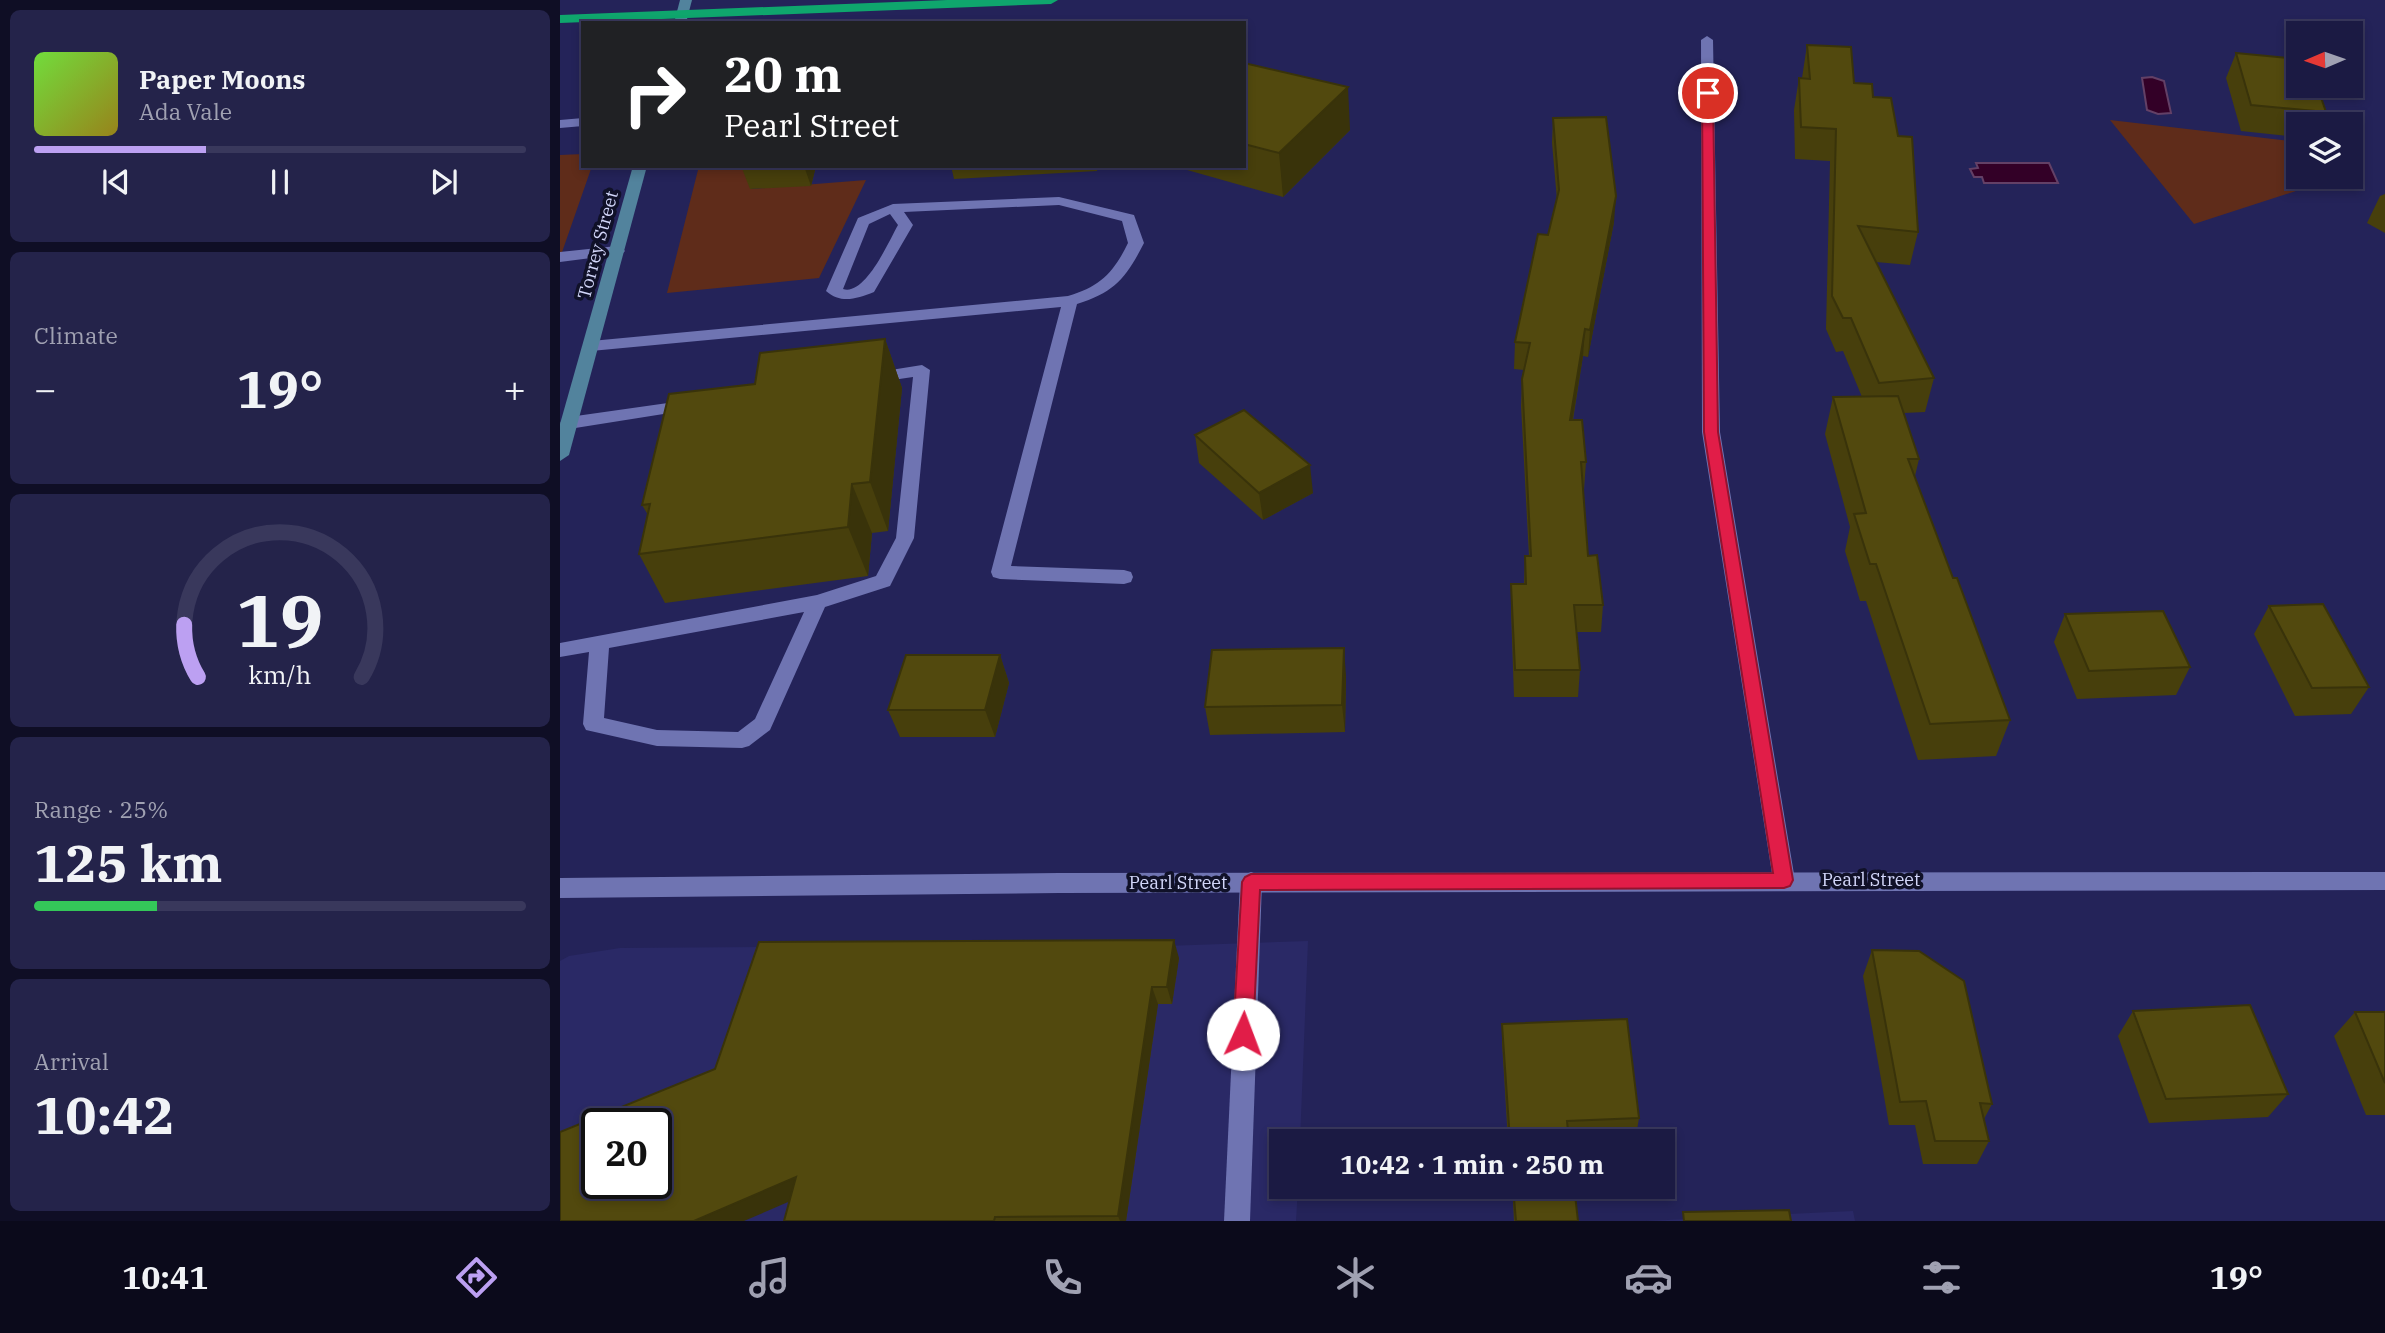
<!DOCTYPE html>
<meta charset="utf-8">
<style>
:root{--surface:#1b1a43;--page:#24234a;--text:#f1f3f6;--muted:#a0a1b2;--line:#39385c;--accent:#bca0f2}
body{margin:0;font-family:"IBM Plex Serif",serif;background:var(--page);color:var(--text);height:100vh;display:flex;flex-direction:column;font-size:26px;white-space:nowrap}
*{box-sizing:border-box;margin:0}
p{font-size:23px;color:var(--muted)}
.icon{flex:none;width:38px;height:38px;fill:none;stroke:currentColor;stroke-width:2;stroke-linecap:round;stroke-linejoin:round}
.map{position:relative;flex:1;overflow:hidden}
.panel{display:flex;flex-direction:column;gap:10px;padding:10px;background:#0f0e25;width:560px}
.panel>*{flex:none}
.guide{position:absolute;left:21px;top:21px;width:665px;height:147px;border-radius:0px;box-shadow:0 4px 10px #0003,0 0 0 2px var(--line);background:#202124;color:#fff;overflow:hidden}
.needle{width:46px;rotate:268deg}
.tools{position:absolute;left:1726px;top:21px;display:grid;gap:14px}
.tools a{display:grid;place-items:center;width:77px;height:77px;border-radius:0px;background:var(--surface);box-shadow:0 4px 10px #0003,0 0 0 2px var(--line);font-size:35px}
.speed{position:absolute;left:21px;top:1108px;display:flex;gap:14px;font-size:35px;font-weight:700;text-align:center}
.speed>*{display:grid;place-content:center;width:91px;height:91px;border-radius:50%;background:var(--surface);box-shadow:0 4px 10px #0003,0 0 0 2px var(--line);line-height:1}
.speed .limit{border:4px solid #111;border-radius:10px;background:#fff;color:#111}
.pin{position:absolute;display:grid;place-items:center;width:60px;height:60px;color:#fff;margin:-30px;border:4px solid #fff;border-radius:50%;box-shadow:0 2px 7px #0007}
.me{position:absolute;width:77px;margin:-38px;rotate:2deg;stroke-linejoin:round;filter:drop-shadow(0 0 5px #0008)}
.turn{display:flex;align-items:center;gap:24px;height:147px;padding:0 28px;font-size:32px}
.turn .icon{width:91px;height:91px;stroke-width:2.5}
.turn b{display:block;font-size:49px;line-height:60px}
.big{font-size:52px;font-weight:800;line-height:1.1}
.panel .tile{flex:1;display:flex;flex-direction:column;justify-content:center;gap:10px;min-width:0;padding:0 24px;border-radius:10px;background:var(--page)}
.panel .dial{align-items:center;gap:0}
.dial svg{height:182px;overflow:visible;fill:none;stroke:var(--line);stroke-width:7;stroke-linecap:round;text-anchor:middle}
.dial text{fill:var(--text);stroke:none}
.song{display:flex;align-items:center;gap:21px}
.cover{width:84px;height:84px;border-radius:10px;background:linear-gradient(135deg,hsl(100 70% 55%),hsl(50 70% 35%))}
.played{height:7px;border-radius:4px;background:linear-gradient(90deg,var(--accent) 35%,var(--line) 35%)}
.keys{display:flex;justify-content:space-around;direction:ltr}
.heat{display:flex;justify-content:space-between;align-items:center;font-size:38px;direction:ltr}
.charge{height:10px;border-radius:5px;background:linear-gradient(90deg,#34c759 25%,var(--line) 0)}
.trip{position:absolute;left:709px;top:1129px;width:406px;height:70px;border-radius:0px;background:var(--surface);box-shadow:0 4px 10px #0003,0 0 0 2px var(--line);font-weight:800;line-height:70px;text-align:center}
.tabs{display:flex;height:112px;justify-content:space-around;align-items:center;background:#0b0a1b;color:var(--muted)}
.tabs .icon{width:49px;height:49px}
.tabs .on{color:var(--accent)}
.tabs b{font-size:32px;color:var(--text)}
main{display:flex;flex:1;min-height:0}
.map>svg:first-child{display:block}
.built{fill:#2a2966;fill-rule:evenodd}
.green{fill:#5f2c1a}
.water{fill:#330027;stroke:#634066;stroke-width:2}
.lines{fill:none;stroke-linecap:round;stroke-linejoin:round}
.service{fill:#6f74b2;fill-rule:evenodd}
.minor{fill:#6f74b2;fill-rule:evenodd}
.tertiary{fill:#6f74b2;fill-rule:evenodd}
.secondary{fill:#52839d;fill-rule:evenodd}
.motorway{fill:#0fa66d;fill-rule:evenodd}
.wall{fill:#473f0c}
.shaded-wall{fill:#39330a}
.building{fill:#52490e;stroke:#39330a;stroke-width:2;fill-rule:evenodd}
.route{fill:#e11d48;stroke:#92132f;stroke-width:2}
.labels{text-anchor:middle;stroke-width:7;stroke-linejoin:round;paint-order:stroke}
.street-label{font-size:18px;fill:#d2d6f9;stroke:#101128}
</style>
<main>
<section class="panel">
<div class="tile">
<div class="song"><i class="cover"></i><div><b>Paper Moons</b><p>Ada Vale</p></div></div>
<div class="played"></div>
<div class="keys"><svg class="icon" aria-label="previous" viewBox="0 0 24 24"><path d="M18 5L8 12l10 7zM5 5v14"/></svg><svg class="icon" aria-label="pause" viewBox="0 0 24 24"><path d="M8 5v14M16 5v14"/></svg><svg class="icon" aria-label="next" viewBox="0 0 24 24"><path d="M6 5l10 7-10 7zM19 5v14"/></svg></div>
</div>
<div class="tile"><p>Climate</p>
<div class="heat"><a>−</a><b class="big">19°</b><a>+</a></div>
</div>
<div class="tile dial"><svg viewBox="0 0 100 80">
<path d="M14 69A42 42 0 1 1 86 69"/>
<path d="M14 69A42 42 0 0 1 8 46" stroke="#bca0f2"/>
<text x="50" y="56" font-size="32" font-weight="700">19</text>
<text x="50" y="72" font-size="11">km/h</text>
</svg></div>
<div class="tile"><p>Range · 25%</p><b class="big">125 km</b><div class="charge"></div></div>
<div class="tile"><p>Arrival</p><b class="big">10:42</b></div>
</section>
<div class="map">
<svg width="1825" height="1221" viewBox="0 0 1825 1221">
<rect width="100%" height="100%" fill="#242359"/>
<g class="built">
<path d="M748,941l-8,200h-19v45l17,1 -2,34h-736v-260l9,-5 51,-8 155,-1 -4,13zM37,1124h59v59h-59z"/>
<polygon points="1293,1211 1295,1221 1086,1221"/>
</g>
<g class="green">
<polygon points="1550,120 1738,142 1738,177 1779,177 1634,224"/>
<polygon points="23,154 23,166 32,166 0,258 0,155"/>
<polygon points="139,166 199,166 191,189 306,180 259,278 107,293"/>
</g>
<g class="water">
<polygon points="1592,77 1604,81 1611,113 1598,114 1587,110 1582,78"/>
<polygon points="1416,163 1489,163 1498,183 1424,183 1422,177 1414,177 1410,169 1418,168"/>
</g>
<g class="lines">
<g class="service">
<polygon points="23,118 23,126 0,128 0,120"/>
<path d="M499,197l75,18 10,28c-18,35 -29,49 -67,61l-66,262 113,4 7,2 2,5 -2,5 -7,2 -124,-5 -7,-2 -2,-5 70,-265 -470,44 -8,-5 8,-5 477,-45c32,-9 46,-24 60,-53l-6,-22 -63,-16 -155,7 9,13 -39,67c-18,7 -33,12 -48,-1l32,-73 35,-14zM330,214l8,11c-10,18 -33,71 -55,64l26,-65z"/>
<polygon points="57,246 62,248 65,251 62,254 0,262 0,252"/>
<path d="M362,365l8,5 -16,168 -24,48 -65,21 -55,123 -21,16 -7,2 -85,-2 -71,-16 -3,-6 6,-72 -29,5v-14l257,-48 59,-19 20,-38 17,-161 -41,6 -8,-5 8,-5zM244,612l-49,107 -17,13 -81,-2 -53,-12 5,-70z"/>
<polygon points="129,400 137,405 135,409 9,429 0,423 9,417"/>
<polygon points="691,872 699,875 702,882 690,1221 664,1221 680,882 683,875"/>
</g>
<polygon class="minor" points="1147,36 1153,40 1160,432 1235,880 1232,887 1224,889 1216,887 1213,880 1142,432 1141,40"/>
<polygon class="tertiary" points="1825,872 1825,890 499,893 0,898 0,878 499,873"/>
<g class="secondary">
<polygon points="120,0 132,0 126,23 114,23"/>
<polygon points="73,166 87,166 9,455 0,461 0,424"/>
</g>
<polygon class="motorway" points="387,0 498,0 491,4 0,23 0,15"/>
</g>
<g class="wall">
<polygon points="1247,45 1313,97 1338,136 1358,232 1350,265 1316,262 1374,378 1365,412 1344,413 1359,459 1355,476 1393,578 1450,720 1436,756 1358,760 1306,601 1300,601 1285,551 1290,527 1265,434 1273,397 1302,397 1283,351 1276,352 1266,329 1270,161 1235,159 1234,110 1239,78 1242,78"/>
<polygon points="1676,53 1766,112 1761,124 1738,124 1738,137 1681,131 1666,78"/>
<polygon points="684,63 790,130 723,197 613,166 684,166"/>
<polygon points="993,118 1054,222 1028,357 1023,356 1013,420 1026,462 1024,490 1023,490 1028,556 1043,605 1041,632 1016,632 1020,670 1018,697 954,697 951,611 951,584 964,584 965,556 969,556 961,406 962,379 964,370 954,369 955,342 988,235 997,200 992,143"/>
<polygon points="181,166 256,166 251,186 190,189"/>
<polygon points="391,166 538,166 537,171 394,179"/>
<polygon points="1825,194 1825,233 1807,223 1820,196"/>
<polygon points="325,339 342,388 328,531 312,533 308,576 105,603 79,554 88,515 82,505 195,384"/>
<polygon points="635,435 753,493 703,520 639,463"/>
<polygon points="1709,606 1809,687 1791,714 1735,716 1694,634"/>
<polygon points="1505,614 1630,667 1616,695 1517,699 1494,642"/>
<polygon points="440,655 449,683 435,737 340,737 328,710"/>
<polygon points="786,676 785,732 650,735 645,707"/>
<polygon points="1312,950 1432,1104 1424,1119 1429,1141 1417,1164 1363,1164 1355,1125 1329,1125 1303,976"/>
<polygon points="619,958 612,1004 598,1004 566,1221 224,1221 229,1201"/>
<polygon points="1573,1011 1728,1094 1708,1117 1589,1123 1558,1036"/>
<polygon points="1795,1012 1825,1012 1825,1115 1806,1115 1774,1036"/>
<polygon points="942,1024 1079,1118 1076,1136 1009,1139 1009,1141 948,1141 942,1043"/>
<polygon points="952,1186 1014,1186 1018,1221 954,1221"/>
</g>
<g class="shaded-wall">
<polygon points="788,87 790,130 723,197 719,153"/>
<polygon points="244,166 256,166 251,186"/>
<polygon points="1056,196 1054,222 1028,357 1030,330"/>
<polygon points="1025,329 1023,356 1008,447 1010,420"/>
<polygon points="325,339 342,388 328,531 310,482"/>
<polygon points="750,465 753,493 703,520 699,493"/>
<polygon points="292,484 312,533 308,576 288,527"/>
<polygon points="784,648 786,676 785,732 782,705"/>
<polygon points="440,655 449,683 435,737 425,710"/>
<polygon points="614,940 619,958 612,1004 607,987"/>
<polygon points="592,987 598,1004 566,1221 560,1221 558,1216"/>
<polygon points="236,1177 249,1193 184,1221 134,1221"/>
</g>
<g class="building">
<polygon points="1247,45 1291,47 1294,83 1312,84 1313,97 1331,98 1338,136 1352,137 1358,232 1298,226 1374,378 1319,383 1291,318 1283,318 1272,296 1276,129 1241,127 1239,78 1250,79"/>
<polygon points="1676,53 1738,59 1738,86 1757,86 1766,112 1691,105"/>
<polygon points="684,63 788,87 719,153 684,144"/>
<polygon points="1046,117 1056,196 1030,330 1025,329 1010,420 1022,420 1026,462 1021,462 1028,556 1037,555 1043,605 1014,605 1020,670 955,670 951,584 966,584 965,556 971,556 962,379 970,343 955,342 978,234 988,235 999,190 993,118"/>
<polygon points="325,339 310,482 292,484 288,527 79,554 90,504 82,505 109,394 195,384 200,353"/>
<polygon points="1338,396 1359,459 1348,459 1393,578 1397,578 1450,720 1370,724 1316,564 1310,564 1294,514 1306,513 1273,397"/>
<polygon points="684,410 750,465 699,493 635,435"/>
<polygon points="1763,604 1809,687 1752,688 1709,606"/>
<polygon points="1603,611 1630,667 1529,671 1505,614"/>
<polygon points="784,648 782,705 645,707 652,650"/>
<polygon points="346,655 440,655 425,710 328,710"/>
<path d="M614,940l-7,47h-15l-34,229 -123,1 -1,4h-210l12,-44 -102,44h-134v-89l155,-63 44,-127zM37,1124h59v59h-59z"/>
<polygon points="1312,950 1359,951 1404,981 1432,1104 1420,1103 1429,1141 1375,1141 1366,1101 1340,1102"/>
<polygon points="1690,1005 1728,1094 1606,1099 1573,1011"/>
<polygon points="1795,1012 1825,1012 1825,1083"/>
<polygon points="1067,1019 1079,1118 1007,1121 1009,1141 950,1141 942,1024"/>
<polygon points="953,1186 1014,1186 1018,1221 956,1221"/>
<polygon points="1229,1210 1231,1221 1124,1221 1123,1212"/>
</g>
<polygon class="route" points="1148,89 1153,93 1158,432 1233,880 1230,886 1224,888 700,890 693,1034 690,1041 683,1044 676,1041 673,1034 682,882 685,877 691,874 1213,873 1144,432 1142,93"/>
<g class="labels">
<g class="street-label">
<text transform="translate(38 245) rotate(-75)" y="6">Torrey Street</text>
<text x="1311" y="886">Pearl Street</text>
<text x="618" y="889">Pearl Street</text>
</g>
</g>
</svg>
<div class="tools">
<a><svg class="needle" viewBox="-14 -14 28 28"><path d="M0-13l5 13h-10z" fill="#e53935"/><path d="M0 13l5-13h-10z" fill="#a0a1b2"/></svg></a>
<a><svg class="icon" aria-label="layers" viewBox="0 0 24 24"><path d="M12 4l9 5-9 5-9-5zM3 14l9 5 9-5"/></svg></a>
</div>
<div class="speed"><div class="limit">20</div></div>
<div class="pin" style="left:1148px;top:93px;background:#d93025"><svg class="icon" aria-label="arrive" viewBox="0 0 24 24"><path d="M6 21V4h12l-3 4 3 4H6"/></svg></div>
<svg class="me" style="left:683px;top:1034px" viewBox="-20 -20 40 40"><circle r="19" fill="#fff"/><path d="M0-13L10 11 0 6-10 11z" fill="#e11d48"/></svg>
<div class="trip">10:42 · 1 min · 250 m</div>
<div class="guide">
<div class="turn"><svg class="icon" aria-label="right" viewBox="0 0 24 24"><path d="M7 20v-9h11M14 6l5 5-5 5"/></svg><div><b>20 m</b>Pearl Street</div></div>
</div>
</div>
</main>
<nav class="tabs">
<b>10:41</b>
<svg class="icon on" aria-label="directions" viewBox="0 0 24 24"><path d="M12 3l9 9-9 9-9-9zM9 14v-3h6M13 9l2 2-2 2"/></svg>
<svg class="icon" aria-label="music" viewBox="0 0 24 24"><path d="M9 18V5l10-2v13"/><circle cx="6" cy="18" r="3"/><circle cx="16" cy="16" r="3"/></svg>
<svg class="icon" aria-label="phone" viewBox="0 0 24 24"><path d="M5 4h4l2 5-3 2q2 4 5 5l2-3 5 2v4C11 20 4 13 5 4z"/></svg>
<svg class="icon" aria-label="climate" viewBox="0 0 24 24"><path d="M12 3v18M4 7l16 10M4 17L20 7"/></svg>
<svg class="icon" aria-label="car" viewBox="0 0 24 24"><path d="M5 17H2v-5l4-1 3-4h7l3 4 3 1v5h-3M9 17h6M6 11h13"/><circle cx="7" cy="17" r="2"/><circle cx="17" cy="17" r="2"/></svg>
<svg class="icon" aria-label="filters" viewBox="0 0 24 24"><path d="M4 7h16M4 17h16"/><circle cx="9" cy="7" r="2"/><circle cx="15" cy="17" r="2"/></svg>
<b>19°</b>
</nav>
